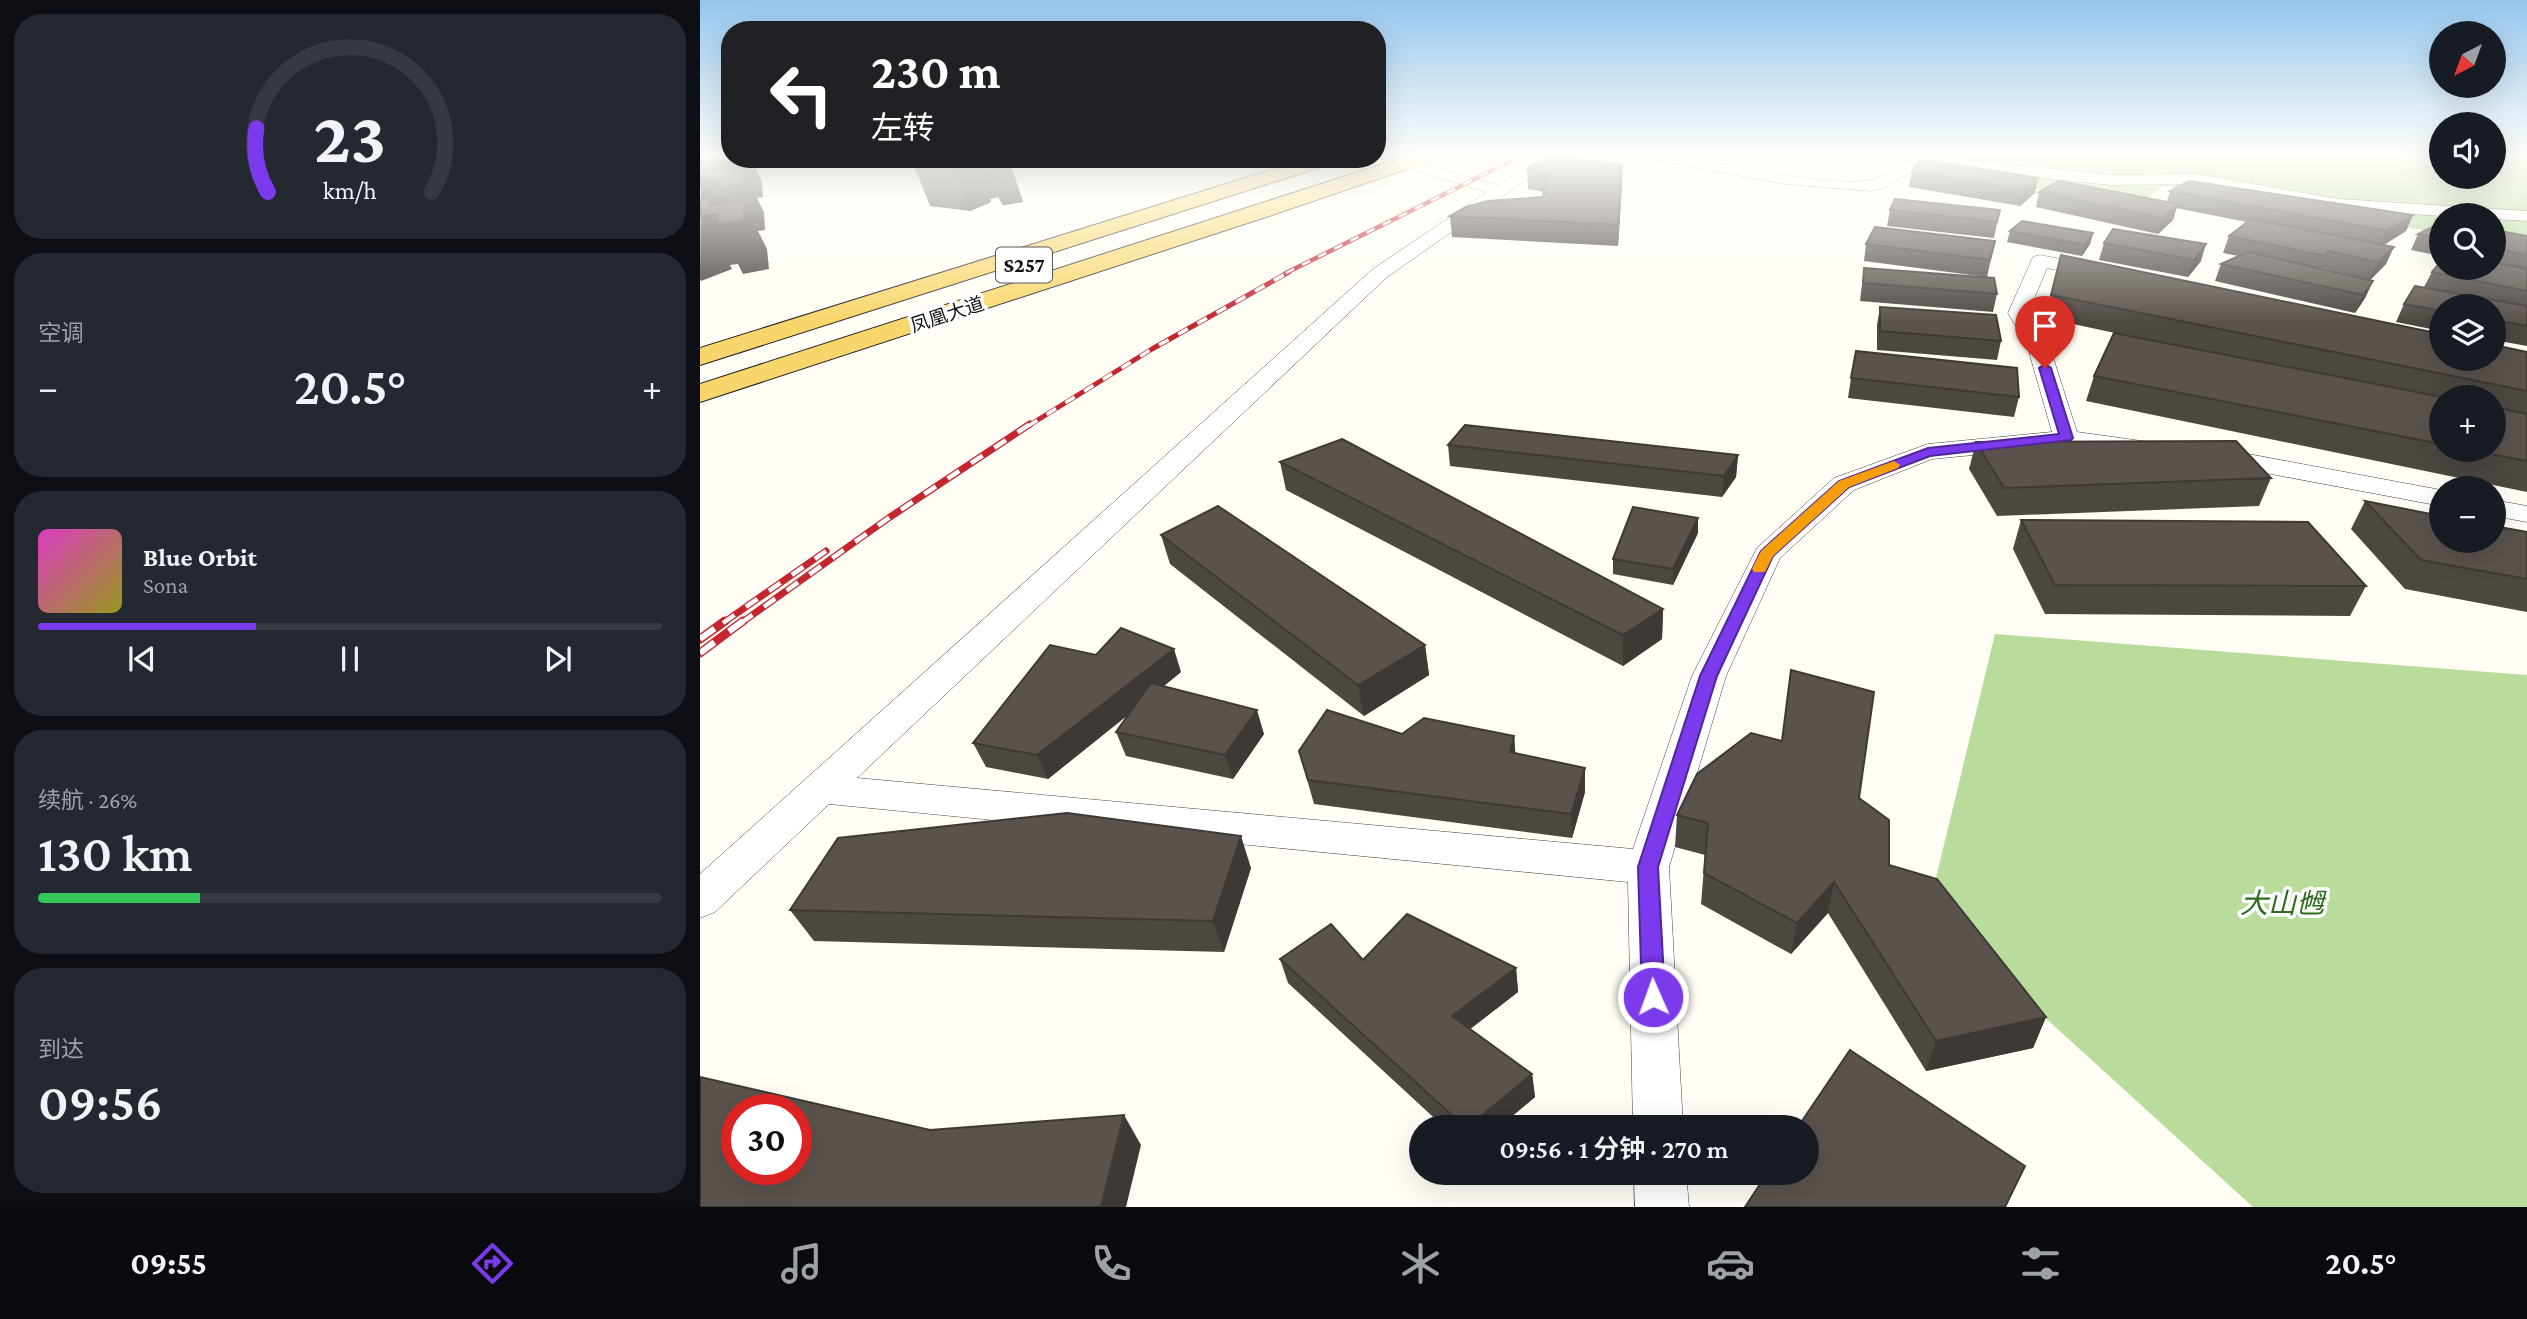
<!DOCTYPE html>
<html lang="zh">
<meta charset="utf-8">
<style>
:root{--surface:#171b24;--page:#242831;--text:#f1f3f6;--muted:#9ea1a6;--line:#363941;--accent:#7c3aed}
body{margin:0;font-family:"Crimson Pro","Noto Sans SC",serif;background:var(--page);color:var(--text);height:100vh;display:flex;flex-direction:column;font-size:26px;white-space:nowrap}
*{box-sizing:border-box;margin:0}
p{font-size:23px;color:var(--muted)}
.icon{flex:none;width:38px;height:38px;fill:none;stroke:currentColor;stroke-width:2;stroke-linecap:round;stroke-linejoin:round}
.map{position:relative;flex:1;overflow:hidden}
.details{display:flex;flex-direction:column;gap:14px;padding:14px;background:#0d0f14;width:700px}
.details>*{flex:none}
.hud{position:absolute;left:21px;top:21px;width:665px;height:147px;border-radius:28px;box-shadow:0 7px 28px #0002;background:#202124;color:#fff;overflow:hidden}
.needle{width:46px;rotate:221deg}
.fabs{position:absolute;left:1729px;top:21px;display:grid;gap:14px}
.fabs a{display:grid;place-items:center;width:77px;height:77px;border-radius:50%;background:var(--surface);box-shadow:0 7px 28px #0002;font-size:35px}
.speed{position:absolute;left:21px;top:1094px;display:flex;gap:14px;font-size:35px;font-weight:700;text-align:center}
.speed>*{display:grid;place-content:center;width:91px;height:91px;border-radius:50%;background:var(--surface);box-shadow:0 7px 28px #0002;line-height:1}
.speed .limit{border:10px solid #d22;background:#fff;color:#111}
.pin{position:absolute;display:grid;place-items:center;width:60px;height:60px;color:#fff;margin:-72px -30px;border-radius:50% 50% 50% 0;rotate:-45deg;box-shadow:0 0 7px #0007}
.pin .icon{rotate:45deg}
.me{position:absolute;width:77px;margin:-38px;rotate:358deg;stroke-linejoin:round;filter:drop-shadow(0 0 5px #0008)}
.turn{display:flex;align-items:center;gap:24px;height:147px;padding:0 35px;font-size:32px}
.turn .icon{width:91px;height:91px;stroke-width:2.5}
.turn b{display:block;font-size:49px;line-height:60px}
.big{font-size:52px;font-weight:600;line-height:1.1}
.details .tile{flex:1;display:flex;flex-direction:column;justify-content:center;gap:10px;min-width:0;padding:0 24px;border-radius:28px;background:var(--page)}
.details .dial{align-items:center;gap:0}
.dial svg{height:182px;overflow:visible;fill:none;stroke:var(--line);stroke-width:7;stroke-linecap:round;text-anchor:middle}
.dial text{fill:var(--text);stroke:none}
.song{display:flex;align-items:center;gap:21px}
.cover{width:84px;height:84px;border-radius:10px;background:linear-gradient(135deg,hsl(310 70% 55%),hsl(60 70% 35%))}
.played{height:7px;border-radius:4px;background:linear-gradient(90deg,var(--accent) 35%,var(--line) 35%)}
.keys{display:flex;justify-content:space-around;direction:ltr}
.heat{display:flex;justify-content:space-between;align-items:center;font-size:38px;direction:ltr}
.charge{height:10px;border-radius:5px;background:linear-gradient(90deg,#34c759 26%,var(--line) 0)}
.trip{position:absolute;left:709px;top:1115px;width:410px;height:70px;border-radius:35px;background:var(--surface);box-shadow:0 7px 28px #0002;font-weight:600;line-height:70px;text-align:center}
.dock{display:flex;height:112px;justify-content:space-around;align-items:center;background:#090b0e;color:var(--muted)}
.dock .icon{width:49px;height:49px}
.dock .current{color:var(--accent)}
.dock b{font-size:32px;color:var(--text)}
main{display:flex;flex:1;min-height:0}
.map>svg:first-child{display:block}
.forest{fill:#b9dc9c}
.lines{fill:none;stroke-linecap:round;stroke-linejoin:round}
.minor-casing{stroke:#444;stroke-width:1}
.primary-casing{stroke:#222;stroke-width:2}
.minor{fill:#fff;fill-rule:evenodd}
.primary{fill:#f9d66b;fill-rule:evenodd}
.rail-far3-casing{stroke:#c4262e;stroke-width:4.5}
.rail-far2-casing{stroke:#c4262e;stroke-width:5}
.rail-far1-casing{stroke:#c4262e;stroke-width:7}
.rail-casing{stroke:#c4262e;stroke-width:9}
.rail-far3{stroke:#fff;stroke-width:2.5;stroke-dasharray:9;stroke-linecap:butt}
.rail-far2{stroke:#fff;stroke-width:3.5;stroke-dasharray:11;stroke-linecap:butt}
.rail-far1{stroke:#fff;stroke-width:4.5;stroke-dasharray:14;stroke-linecap:butt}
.rail{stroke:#fff;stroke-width:6;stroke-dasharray:18;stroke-linecap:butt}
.wall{fill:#4d4742;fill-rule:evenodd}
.shaded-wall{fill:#3f3936}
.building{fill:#5a524d;stroke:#3f3936;stroke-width:2;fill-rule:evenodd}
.route{fill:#7c3aed;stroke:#51269a;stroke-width:2}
.slow{fill:#f59e0b}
.labels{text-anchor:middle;stroke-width:7;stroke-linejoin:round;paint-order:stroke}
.far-street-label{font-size:19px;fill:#111;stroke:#fff}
.shield{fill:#fff;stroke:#585858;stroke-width:2}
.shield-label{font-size:21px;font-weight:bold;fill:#111}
.near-park-label{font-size:28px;font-style:italic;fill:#2f6b1f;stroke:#fff}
</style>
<main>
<section class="details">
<div class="tile dial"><svg viewBox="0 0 100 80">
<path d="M14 69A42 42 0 1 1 86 69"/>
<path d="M14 69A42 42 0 0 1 9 41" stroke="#7c3aed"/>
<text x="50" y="56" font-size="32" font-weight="700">23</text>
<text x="50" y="72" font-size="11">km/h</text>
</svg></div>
<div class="tile"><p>空调</p>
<div class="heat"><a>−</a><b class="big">20.5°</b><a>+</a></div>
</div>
<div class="tile">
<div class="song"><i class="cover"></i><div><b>Blue Orbit</b><p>Sona</p></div></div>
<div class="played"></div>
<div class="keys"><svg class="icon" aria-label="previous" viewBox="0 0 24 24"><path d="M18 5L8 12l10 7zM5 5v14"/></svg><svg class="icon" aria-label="pause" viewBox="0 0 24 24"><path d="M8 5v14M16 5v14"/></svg><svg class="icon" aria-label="next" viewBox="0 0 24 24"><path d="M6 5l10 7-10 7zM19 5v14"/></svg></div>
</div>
<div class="tile"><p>续航 · 26%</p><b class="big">130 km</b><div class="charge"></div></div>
<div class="tile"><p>到达</p><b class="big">09:56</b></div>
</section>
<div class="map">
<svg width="1827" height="1207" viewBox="0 0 1827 1207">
<rect width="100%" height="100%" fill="#fffdf5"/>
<g class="forest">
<polygon points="1265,154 1741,154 1741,177 1794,177 1794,154 1827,154 1827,248 1794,242 1794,215 1741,215 1741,233 1463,186 1442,203 1218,173"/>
<polygon points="1295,634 1827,675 1827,1207 1553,1207 1228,911"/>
</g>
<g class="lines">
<defs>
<g id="minor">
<polygon points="850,154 869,154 826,180 687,277 157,778 933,849 992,676 1057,548 1134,478 1228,444 1352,432 1327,345 1308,313 1333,257 1340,255 1405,268 1408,272 1398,278 1347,268 1328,313 1349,345 1377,432 1449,442 1453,447 1449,452 1440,455 1366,446 1232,459 1154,490 1080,558 1026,676 969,867 983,1127 933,1127 928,882 129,804 15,912 0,918 0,874 673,269 787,192 700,166 697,163 700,160 710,160 797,185"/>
<path d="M939,154c76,0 151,32 228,27 13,-1 23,-11 34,-16 10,-5 20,-7 31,-8l179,18 85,-1 143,25 188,12v10l-33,-2v-4l-53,1 -102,-7 -143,-25 -85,1 -179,-18 -13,1 -34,19 -14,4 -86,-7 -139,-26z"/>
<polygon points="1516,448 1741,490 1741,506 1507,462 1503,456 1507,450"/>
<polygon points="1794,500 1827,506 1827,522 1794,516"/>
<polygon points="934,1172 986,1172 989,1207 935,1207"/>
</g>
<g id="primary">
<polygon points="714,154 742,154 739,158 566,217 0,402 0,384"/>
<polygon points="606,159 635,159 633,163 0,365 0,348"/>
</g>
</defs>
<use href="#minor" class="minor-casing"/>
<use href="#primary" class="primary-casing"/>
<use href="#minor" class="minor"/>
<use href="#primary" class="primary"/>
<defs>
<polyline id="rail-far3" points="586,273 825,154"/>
<polyline id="rail-far2" points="328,426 452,349 589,272"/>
<g id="rail-far1">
<polyline points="23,623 126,551"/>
<polyline points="41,623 190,517 330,424"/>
</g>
<g id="rail">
<polyline points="0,639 25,621"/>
<polyline points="0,653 43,621"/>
</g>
</defs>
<use href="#rail-far3" class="rail-far3-casing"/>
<use href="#rail-far2" class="rail-far2-casing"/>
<use href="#rail-far1" class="rail-far1-casing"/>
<use href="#rail" class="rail-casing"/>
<use href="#rail-far3" class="rail-far3"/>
<use href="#rail-far2" class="rail-far2"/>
<use href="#rail-far1" class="rail-far1"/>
<use href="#rail" class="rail"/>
</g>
<g class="wall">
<polygon points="211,159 309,159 323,202 303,205 298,197 290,199 291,202 270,211 230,206 217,173 216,172"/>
<polygon points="1220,159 1335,193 1320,206 1209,187 1212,172"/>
<polygon points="827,169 922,184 918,246 752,237 750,216 843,197 844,192 828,189"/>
<polygon points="1470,191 1713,215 1706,231 1684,245 1686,264 1670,280 1622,268 1621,269 1673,281 1665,298 1655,313 1515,281 1521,264 1539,256 1523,253 1529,236 1547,222 1476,208 1473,220 1458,234 1336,207 1339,192 1467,202"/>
<polygon points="1190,210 1300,210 1294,238 1187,226"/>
<polygon points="1741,223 1741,256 1711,250 1718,234"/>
<polygon points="1794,230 1827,236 1827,346 1794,340 1794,306 1741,306 1741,331 1696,322 1704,304 1724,287 1732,272 1794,268"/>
<polygon points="1310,231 1393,233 1390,244 1382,256 1307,242"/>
<polygon points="1295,241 1287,277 1164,261 1166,244"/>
<polygon points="1404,243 1501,261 1488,277 1399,260"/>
<path d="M1361,255l466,97v140l-441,-91 8,-25 35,-40 -84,-18zM1741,397h53v53h-53z"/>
<polygon points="1164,268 1297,294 1293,312 1160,301"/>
<polygon points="1180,307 1301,341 1297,360 1177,350 1177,325"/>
<polygon points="1151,378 1319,397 1314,417 1148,398"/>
<polygon points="1276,442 1571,478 1559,506 1297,516 1269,469"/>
<polygon points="748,445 1038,455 1036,477 1022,497 750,466"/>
<polygon points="580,462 963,609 962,639 923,666 586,490"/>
<polygon points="1665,501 1827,532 1827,612 1705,589 1651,529"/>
<polygon points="1321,520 1666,586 1650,616 1345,614 1313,549"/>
<polygon points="998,533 973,585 913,574 913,559"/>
<polygon points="461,535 725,645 729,675 664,716 470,564"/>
<polygon points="481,672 464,686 564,734 533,779 426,756 416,732 428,715 348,779 286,767 273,743"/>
<polygon points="702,734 814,736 815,753 885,792 872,838 614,804 599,751"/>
<polygon points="1082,741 1159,798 1189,865 1346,1017 1333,1048 1226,1071 1128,913 1091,954 1001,904 1005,855 975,847 977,815"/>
<polygon points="551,868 524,952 114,941 90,910"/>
<polygon points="580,959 663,960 816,968 818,992 770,1029 832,1074 835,1097 799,1127 744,1127 588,983"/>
</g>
<g class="shaded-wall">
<polygon points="1,154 30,154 30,159 64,159 65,168 56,169 62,182 63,197 57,198 64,212 65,230 58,231 67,249 69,269 43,274 38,264 30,265 32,269 1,281 0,279"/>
<polygon points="249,159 286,159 298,197 290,199 291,202 270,211 254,166"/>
<polygon points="287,159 309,159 323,202 303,205"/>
<polygon points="922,164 922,184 918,246 918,225"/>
<polygon points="1338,178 1335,193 1320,206 1324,190"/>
<polygon points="1478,204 1473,220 1458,234 1463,218"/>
<polygon points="1713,215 1706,231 1680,247 1687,231"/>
<polygon points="1393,233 1390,244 1382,256 1385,245"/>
<polygon points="1506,244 1501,261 1488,277 1494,260"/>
<polygon points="1694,247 1686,264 1670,280 1678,262"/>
<polygon points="1673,281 1665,298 1655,313 1663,295"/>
<polygon points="1038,455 1036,477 1022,497 1024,476"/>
<polygon points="998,518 998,533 973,585 973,569"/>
<polygon points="963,609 962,639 923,666 923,635"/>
<polygon points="725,645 729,675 664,716 658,685"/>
<polygon points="474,649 481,672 348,779 337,755"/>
<polygon points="557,710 564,734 533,779 525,755"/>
<polygon points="814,736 816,760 810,752"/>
<polygon points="885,768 885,792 872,838 871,814"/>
<polygon points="541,836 551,868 524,952 513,921"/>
<polygon points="1134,882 1128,913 1091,954 1097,923"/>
<polygon points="816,968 818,992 756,1040 752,1016"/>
<polygon points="1346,1017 1333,1048 1226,1071 1236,1041"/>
<polygon points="832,1074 835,1097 799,1127 768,1127"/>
<polygon points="424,1115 441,1145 426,1207 401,1207"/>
</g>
<g class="building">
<polygon points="0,154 30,154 11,157 11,171 43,167 43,183 19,187 19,178 0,181"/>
<polygon points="852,155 922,164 918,225 750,216 766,207 788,201 843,197 848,174 827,169"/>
<polygon points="219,159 271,159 254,166 213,161"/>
<polygon points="1220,159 1338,178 1324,190 1212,172"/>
<polygon points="1359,181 1478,204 1463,218 1339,192"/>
<polygon points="1489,181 1713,215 1687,231 1470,191"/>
<polygon points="0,182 8,183 0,186"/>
<polygon points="10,198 9,206 44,201 44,220 18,224 18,214 0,217 0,199"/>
<polygon points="1195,199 1300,210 1297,222 1190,210"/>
<polygon points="1551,219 1694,247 1678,262 1628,251 1625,256 1529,236"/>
<polygon points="1322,221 1393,233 1385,245 1310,231"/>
<polygon points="1741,223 1741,238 1718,234"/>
<polygon points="1175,227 1295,241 1290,260 1166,244"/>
<polygon points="1413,229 1506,244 1494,260 1404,243"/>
<polygon points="1794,230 1827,236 1827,255 1794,249"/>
<polygon points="1548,252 1673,281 1663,295 1521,264"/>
<polygon points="1361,255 1741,334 1741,359 1794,359 1794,345 1827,352 1827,391 1351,295"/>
<polygon points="1741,261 1741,268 1794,268 1794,262 1827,269 1827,291 1732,272"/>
<polygon points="1164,268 1294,278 1297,294 1163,283"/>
<polygon points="1715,286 1827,306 1827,326 1794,320 1794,306 1741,306 1741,311 1704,304"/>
<polygon points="1180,307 1296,315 1301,341 1180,331"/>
<polygon points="1414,333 1742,397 1741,397 1741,444 1394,376"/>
<polygon points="1156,351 1317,368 1319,397 1151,378"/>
<polygon points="1794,407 1827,414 1827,461 1769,450 1794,450"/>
<polygon points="765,425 1038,455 1024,476 748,445"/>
<polygon points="642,439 963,609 923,635 580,462"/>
<polygon points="1536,441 1571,478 1304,488 1276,442"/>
<polygon points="1665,501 1741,516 1741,541 1794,541 1794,526 1827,532 1827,579 1721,560"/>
<polygon points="518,506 725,645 658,685 461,535"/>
<polygon points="933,507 998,518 973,569 913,559"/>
<polygon points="1321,520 1608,522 1666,586 1355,585"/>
<polygon points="421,628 474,649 337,755 273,743 350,645 396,655"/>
<polygon points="1091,670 1174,692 1159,798 1189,820 1189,865 1237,879 1346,1017 1236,1041 1134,882 1097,923 1004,873 1008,823 977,815 997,774 1051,733 1082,741"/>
<polygon points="451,683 557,710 525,755 416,732"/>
<polygon points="627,710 702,734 724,718 814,736 810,752 885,768 871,814 608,780 599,751"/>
<polygon points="367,813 541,836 513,921 90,910 138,838"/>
<polygon points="707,914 816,968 752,1016 832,1074 768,1127 765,1127 580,959 631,924 663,960"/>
<polygon points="1150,1050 1325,1166 1305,1207 1045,1207 1068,1172 1106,1172 1106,1127 1098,1127"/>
<path d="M0,1077l230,53 194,-15 -23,92h-401zM37,1110h59v59h-59z"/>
</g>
<linearGradient id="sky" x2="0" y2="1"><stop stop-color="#95c6ee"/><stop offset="0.48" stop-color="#fffefa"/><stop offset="1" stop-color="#fffefa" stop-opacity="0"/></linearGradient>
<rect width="1827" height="323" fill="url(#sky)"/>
<polygon class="route" points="1345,364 1351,368 1373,438 1371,440 1230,456 1149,487 1073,556 1017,676 958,867 965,997 961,1005 953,1008 945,1005 942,997 938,867 1000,676 1061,551 1139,481 1228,448 1359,434 1339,368"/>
<polygon class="slow" points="1194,461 1200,465 1198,468 1149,487 1073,556 1065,572 1054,572 1052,569 1061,551 1139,481"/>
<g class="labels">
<g class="far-street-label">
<text transform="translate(247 314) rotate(-18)" y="7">凤凰大道</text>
</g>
<rect class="shield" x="296" y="247.5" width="56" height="35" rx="5"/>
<g class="shield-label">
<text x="324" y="272">S257</text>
</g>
<g class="near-park-label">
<text x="1582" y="913">大山乸</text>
</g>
</g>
</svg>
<div class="fabs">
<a><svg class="needle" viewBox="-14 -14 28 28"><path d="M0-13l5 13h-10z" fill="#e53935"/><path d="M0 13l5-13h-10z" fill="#9ea1a6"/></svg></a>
<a><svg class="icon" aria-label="sound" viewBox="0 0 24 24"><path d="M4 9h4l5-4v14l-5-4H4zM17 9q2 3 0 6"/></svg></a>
<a><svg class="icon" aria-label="search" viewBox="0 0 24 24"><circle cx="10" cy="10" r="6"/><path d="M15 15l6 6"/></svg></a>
<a><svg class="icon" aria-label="layers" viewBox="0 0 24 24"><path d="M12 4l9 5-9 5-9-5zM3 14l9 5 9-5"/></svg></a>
<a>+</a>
<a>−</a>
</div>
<div class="speed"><div class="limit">30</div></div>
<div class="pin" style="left:1345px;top:368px;background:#d93025"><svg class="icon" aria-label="arrive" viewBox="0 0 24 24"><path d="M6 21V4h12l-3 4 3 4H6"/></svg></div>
<svg class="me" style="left:953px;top:997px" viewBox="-20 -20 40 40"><circle r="17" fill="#7c3aed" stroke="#fff" stroke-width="3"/><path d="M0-11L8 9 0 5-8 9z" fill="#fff"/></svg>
<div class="trip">09:56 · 1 分钟 · 270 m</div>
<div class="hud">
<div class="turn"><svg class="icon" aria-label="left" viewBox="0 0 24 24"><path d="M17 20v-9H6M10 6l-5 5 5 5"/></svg><div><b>230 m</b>左转</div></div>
</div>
</div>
</main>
<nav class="dock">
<b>09:55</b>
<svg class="icon current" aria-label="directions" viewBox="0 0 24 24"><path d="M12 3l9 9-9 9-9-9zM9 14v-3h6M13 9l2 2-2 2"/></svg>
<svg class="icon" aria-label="music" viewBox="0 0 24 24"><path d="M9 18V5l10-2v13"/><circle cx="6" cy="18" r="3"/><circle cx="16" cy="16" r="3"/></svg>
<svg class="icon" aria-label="phone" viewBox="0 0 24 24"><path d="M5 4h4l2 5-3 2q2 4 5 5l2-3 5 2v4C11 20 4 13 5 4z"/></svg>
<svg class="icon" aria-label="climate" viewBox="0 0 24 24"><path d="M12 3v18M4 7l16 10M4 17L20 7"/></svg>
<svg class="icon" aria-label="car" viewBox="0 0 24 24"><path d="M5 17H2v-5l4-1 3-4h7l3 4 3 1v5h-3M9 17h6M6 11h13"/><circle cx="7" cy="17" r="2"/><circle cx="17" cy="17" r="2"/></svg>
<svg class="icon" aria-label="filters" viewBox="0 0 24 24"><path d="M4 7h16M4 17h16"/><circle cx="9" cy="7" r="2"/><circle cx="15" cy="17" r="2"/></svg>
<b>20.5°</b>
</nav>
